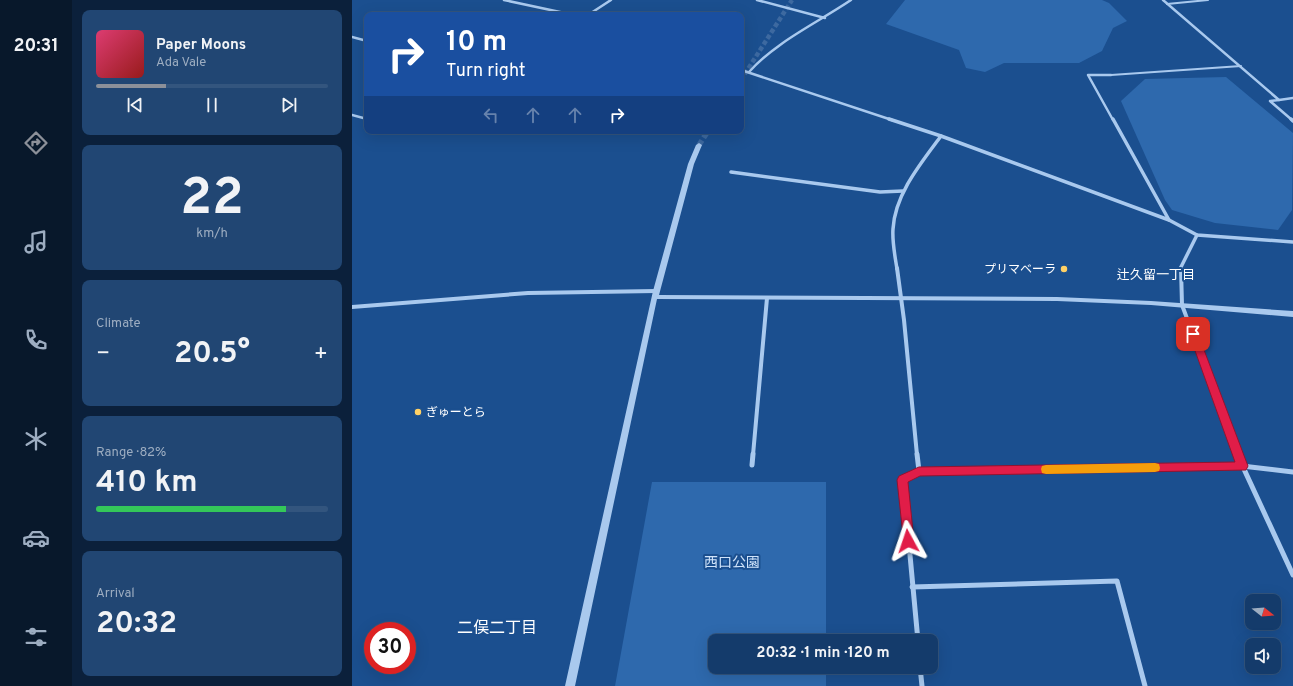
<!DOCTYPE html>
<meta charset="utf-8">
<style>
:root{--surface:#143b6b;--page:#214673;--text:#f1f3f6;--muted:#9dadc1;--line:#33557e;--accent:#8c9099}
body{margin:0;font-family:Overpass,"Noto Sans JP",sans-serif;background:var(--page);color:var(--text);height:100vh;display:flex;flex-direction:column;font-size:15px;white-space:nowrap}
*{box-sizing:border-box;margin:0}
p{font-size:13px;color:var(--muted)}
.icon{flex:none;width:22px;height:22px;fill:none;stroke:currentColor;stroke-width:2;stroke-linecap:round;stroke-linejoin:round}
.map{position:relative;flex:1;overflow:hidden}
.drawer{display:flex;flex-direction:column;gap:10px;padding:10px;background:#0b203b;width:280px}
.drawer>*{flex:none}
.top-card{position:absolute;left:12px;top:12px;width:380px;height:122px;border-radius:8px;box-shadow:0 4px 16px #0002,0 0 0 1px var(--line);background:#1a4fa0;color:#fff;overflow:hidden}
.needle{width:26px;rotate:107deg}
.controls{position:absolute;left:893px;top:594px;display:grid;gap:8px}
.controls a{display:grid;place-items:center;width:36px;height:36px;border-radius:8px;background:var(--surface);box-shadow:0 4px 16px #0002,0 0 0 1px var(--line);font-size:20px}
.speed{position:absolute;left:12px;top:622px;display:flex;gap:8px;font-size:20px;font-weight:700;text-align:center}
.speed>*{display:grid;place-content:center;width:52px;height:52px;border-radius:50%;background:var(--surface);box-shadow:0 4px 16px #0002,0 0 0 1px var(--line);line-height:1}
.speed .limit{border:6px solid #d22;background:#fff;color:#111}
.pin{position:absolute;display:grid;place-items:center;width:34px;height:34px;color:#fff;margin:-17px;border-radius:8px;box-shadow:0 2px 6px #0006}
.me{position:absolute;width:44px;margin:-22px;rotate:355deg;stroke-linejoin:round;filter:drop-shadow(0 0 3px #0008)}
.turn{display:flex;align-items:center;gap:14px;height:84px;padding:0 16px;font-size:18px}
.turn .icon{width:52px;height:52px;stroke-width:2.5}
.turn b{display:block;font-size:28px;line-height:34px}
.lanes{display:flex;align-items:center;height:38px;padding:0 16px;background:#0003;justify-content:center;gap:20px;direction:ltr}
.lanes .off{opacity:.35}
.big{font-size:30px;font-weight:700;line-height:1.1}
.drawer .widget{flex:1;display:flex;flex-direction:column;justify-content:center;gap:6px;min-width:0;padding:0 14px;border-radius:8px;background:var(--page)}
.drawer .dial{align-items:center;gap:0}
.dial b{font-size:52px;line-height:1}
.song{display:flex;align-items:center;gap:12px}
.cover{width:48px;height:48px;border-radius:6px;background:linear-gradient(135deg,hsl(340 70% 55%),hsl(0 70% 35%))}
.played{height:4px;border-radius:2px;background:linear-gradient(90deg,var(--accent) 30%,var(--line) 30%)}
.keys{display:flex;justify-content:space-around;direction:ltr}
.heat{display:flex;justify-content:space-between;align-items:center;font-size:22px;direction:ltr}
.charge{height:6px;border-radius:3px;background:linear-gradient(90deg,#34c759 82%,var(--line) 0)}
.trip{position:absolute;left:356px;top:634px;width:230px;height:40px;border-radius:8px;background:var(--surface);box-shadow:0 4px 16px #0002,0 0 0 1px var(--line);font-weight:700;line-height:40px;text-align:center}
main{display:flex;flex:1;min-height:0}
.dock{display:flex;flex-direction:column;width:72px;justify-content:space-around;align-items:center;background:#08182b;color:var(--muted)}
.dock .icon{width:28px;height:28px}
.dock .selected{color:var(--accent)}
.dock b{font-size:18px;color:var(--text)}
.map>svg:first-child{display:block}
.green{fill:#2e69ad}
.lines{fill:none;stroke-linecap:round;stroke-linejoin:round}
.tertiary-tunnel-far1{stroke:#3d69a0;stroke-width:4.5;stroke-dasharray:4.5 2.5;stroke-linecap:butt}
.tertiary-tunnel{stroke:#3d69a0;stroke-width:5.5;stroke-dasharray:5.5 3;stroke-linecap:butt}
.service{stroke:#a9c9ee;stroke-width:2}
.minor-far3{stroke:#a9c9ee;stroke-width:2.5}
.minor-far2{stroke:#a9c9ee;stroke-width:3.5}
.minor-far1{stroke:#a9c9ee;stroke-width:4}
.minor{stroke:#a9c9ee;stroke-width:5}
.tertiary{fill:#a9c9ee;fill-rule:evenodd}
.route{fill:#e11d48;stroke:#92132f}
.slow{fill:#f59e0b}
.poi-dot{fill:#ffd166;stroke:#1b4f8f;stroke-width:1.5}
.labels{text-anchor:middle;stroke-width:4;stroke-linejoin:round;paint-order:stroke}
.poi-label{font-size:12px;fill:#fff;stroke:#1b4f8f;text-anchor:end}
.neighbourhood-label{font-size:13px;fill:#fff;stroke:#1b4f8f}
.near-park-label{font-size:14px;fill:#cfe3fa;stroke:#1b4f8f}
.near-neighbourhood-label{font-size:16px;fill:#fff;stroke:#1b4f8f}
</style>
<main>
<nav class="dock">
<b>20:31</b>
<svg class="icon selected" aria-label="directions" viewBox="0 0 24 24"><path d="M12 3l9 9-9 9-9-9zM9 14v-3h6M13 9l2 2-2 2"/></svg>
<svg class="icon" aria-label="music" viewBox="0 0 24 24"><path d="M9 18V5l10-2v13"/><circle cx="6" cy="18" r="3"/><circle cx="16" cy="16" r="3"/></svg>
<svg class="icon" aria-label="phone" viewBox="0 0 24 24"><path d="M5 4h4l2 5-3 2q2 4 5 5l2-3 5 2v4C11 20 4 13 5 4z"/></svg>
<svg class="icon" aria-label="climate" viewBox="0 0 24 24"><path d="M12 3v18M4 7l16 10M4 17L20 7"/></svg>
<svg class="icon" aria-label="car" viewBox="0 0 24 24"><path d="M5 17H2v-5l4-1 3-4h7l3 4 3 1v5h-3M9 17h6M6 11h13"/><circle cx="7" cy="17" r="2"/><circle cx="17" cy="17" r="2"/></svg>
<svg class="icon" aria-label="filters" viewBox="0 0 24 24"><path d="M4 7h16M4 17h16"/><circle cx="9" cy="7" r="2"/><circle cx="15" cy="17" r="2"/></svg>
</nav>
<section class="drawer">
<div class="widget">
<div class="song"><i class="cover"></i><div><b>Paper Moons</b><p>Ada Vale</p></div></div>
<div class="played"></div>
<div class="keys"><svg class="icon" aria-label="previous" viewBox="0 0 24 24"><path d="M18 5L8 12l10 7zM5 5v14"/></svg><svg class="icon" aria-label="pause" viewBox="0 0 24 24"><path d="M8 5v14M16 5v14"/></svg><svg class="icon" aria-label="next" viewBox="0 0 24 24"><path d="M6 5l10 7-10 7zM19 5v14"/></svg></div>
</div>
<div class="widget dial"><b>22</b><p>km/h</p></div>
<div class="widget"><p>Climate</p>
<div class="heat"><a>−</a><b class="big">20.5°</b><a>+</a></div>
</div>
<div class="widget"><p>Range · 82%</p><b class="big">410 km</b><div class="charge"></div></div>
<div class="widget"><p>Arrival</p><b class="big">20:32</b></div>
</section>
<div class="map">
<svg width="941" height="686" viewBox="0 0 941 686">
<rect width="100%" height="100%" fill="#1b4f8f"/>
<g class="green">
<polygon points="553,0 750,0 757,3 775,21 761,28 750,51 727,63 652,63 633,72 614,68 607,50 534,24"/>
<polygon points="874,77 941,133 940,210 926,230 863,223 820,210 813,200 769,101 793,79"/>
<polygon points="300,482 474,482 474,641 363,641 363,667 474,667 474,686 263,686"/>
</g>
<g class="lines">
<polyline class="tertiary-tunnel-far1" points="389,80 440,0"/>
<polyline class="tertiary-tunnel" points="347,145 356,131"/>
<g class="service">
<polyline points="815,4 856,0"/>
<polyline points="759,75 889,66"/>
</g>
<g class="minor-far3">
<polyline points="152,0 222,15"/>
<polyline points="405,0 473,18"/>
<polyline points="811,0 927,100 918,101 940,120"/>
<polyline points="236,15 259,0"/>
<polyline points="0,37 15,41"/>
<polyline points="389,70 540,120"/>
<path d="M397,72c28,-31 68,-49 102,-72"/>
<polyline points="759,75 736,75 761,120"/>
<polyline points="927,100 941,98"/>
<polyline points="0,115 15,119"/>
</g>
<g class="minor-far2">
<polyline points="537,119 589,136 817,220 845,235 941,242"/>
<polyline points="761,119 817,220"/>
<polyline points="939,119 941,121"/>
<polyline points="379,172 528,192 551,191"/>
<path d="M545,269c-2,-13 -5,-27 -4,-40 2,-35 28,-66 48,-93"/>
<polyline points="828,269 845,235"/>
</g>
<g class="minor-far1">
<polyline points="545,268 552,320 565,455"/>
<polyline points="829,268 830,305 886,455"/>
<polyline points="0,307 176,293 304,291"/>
<polyline points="401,455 415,298"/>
</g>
<g class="minor">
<polyline points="565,454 567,471 551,480 566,641"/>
<polyline points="885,454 941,575"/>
<polyline points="400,465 401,454"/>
<polyline points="567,471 890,466 941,472"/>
<polyline points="560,587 765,581 793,686"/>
<polyline points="568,667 570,686"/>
</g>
<polygon class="tertiary" points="347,143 350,145 342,164 307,295 705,297 799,301 941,311 941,317 799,305 705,301 305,299 223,686 213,686 301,291 336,164 344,145"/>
</g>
<polygon class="route" points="841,331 846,334 896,466 894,470 568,476 556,482 562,541 560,545 556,546 552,545 545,480 547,476 567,467 883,462 837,334"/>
<polygon class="slow" points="803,463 807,464 808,468 807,471 803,472 694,474 690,473 689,469 690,466 694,465"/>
<g class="poi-dot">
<circle cx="712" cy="269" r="4"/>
<circle cx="66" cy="412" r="4"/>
</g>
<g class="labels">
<g class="poi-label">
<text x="704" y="273">プリマベーラ</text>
<text x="74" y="416" text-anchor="start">ぎゅーとら</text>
</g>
<g class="neighbourhood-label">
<text x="804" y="279">辻久留一丁目</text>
</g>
<g class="near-park-label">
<text x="380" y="567">西口公園</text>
</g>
<g class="near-neighbourhood-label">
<text x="145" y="633">二俣二丁目</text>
</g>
</g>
</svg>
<div class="controls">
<a><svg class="needle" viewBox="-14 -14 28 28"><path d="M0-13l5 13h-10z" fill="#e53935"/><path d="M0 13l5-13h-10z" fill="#9dadc1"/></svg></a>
<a><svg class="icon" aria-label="sound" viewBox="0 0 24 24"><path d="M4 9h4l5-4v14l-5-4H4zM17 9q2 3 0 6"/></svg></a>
</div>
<div class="speed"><div class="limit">30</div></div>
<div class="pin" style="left:841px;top:334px;background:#d93025"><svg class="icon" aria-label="arrive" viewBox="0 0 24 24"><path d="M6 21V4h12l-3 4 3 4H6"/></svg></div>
<svg class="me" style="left:556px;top:541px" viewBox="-20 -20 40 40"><path d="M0-17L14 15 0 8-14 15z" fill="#e11d48" stroke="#fff" stroke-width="4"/></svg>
<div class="trip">20:32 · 1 min · 120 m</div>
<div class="top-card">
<div class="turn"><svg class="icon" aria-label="right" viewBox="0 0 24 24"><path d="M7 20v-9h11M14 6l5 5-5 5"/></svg><div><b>10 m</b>Turn right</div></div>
<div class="lanes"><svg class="icon off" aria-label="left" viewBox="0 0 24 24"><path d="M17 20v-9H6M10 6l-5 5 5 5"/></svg><svg class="icon off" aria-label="ahead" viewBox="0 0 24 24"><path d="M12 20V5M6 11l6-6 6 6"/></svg><svg class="icon off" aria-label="ahead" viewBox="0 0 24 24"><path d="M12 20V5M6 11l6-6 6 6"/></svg><svg class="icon" aria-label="right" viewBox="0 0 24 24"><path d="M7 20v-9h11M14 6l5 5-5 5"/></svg></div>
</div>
</div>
</main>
